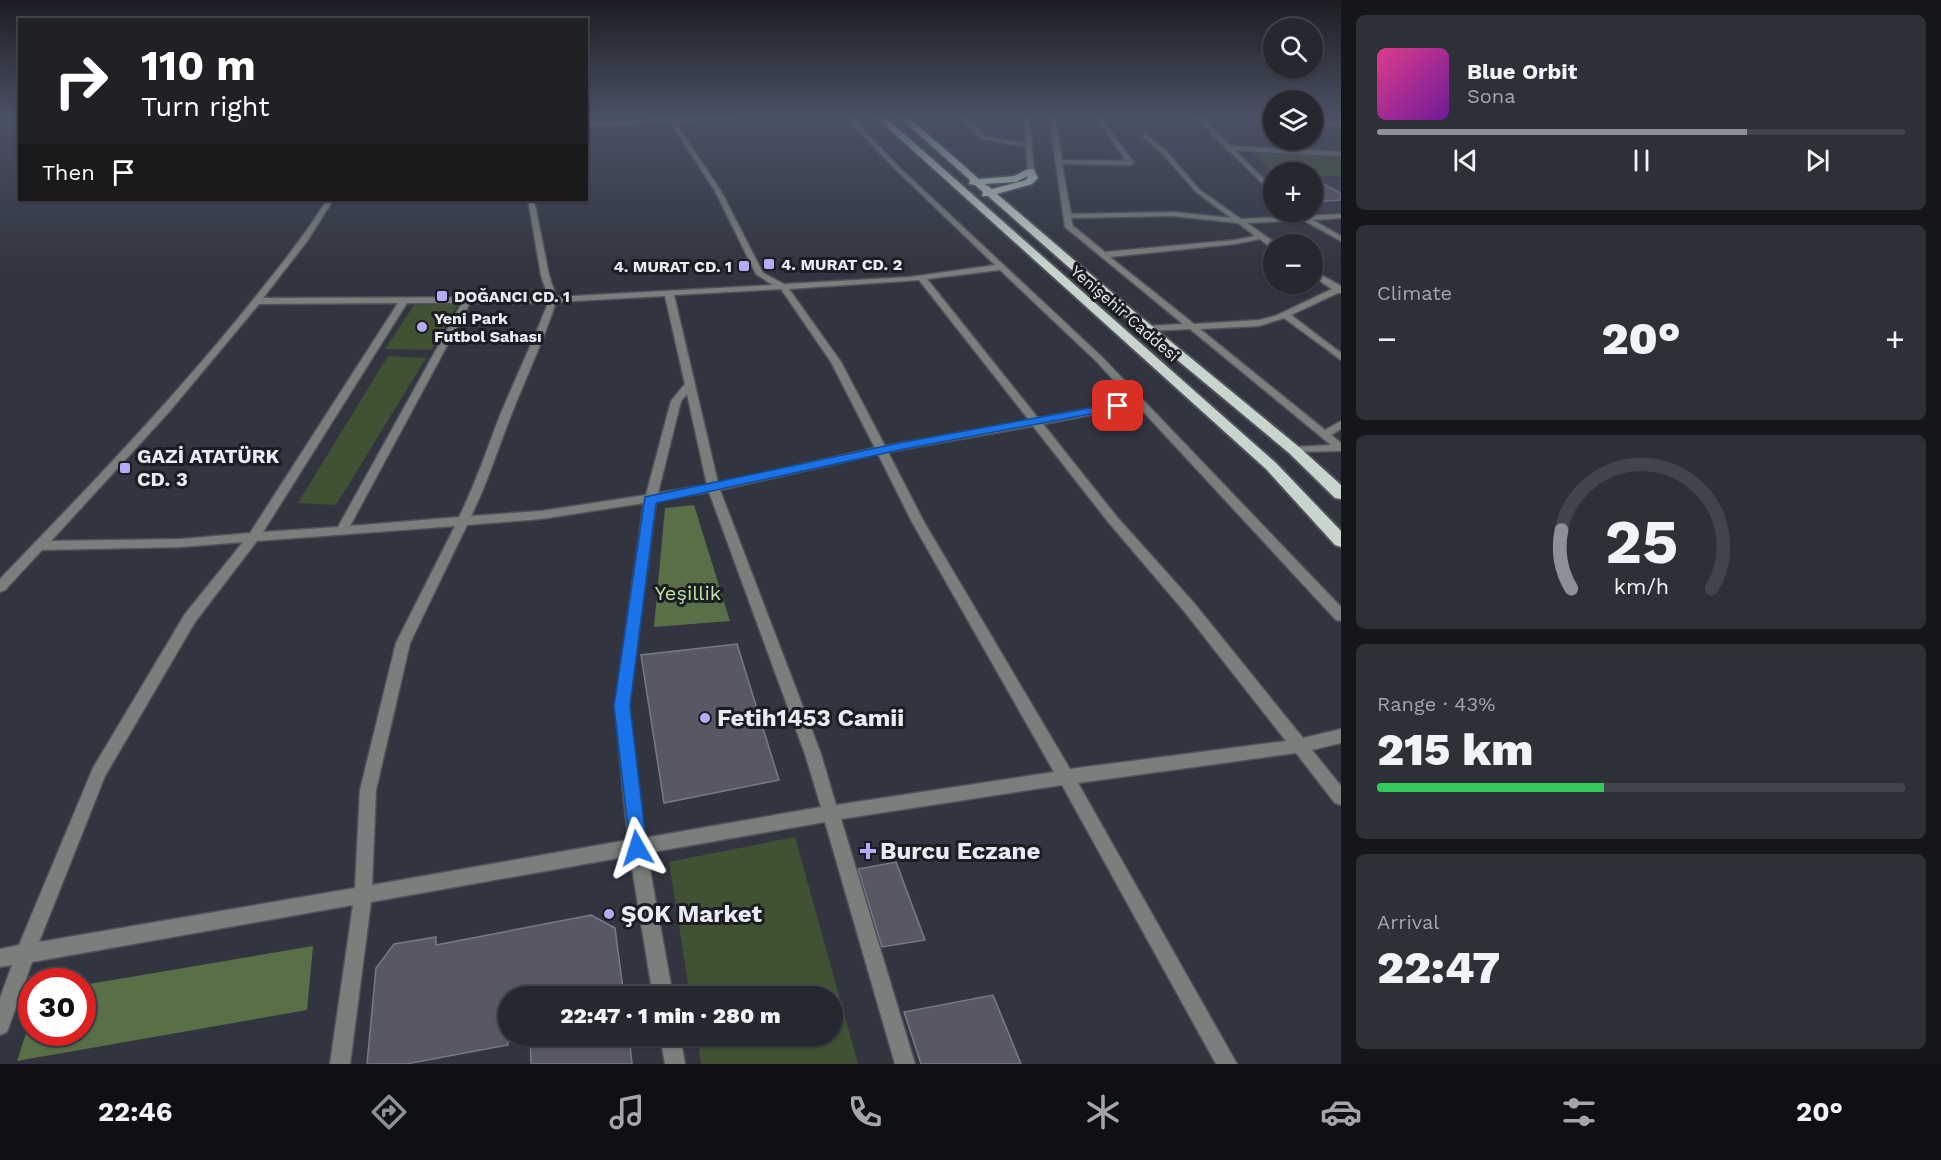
<!DOCTYPE html>
<meta charset="utf-8">
<style>
:root{--surface:#262830;--page:#2e3038;--text:#f1f3f6;--muted:#a4a6ab;--line:#42444c;--accent:#8c9099}
body{margin:0;font-family:"Work Sans",sans-serif;background:var(--page);color:var(--text);height:100vh;display:flex;flex-direction:column;font-size:22px;white-space:nowrap}
*{box-sizing:border-box;margin:0}
p{font-size:20px;color:var(--muted)}
.icon{flex:none;width:33px;height:33px;fill:none;stroke:currentColor;stroke-width:2;stroke-linecap:round;stroke-linejoin:round}
.map{position:relative;flex:1;overflow:hidden}
.side{display:flex;flex-direction:column;gap:15px;padding:15px;background:#15161a;width:600px}
.side>*{flex:none}
.banner{position:absolute;left:18px;top:18px;width:570px;height:183px;border-radius:0px;box-shadow:0 2px 4px #0004,0 0 0 2px var(--line);background:#202124;color:#fff;overflow:hidden}
.controls{position:absolute;left:1263px;top:18px;display:grid;gap:12px}
.controls a{display:grid;place-items:center;width:60px;height:60px;border-radius:50%;background:var(--surface);box-shadow:0 2px 4px #0004,0 0 0 2px var(--line);font-size:30px}
.speed{position:absolute;left:18px;top:968px;display:flex;gap:12px;font-size:30px;font-weight:700;text-align:center}
.speed>*{display:grid;place-content:center;width:78px;height:78px;border-radius:50%;background:var(--surface);box-shadow:0 2px 4px #0004,0 0 0 2px var(--line);line-height:1}
.speed .limit{border:9px solid #d22;background:#fff;color:#111}
.pin{position:absolute;display:grid;place-items:center;width:51px;height:51px;color:#fff;margin:-26px;border-radius:12px;box-shadow:0 3px 9px #0006}
.me{position:absolute;width:66px;margin:-33px;rotate:354deg;stroke-linejoin:round;filter:drop-shadow(0 0 4px #0008)}
.turn{display:flex;align-items:center;gap:21px;height:126px;padding:0 24px;font-size:27px}
.turn .icon{width:78px;height:78px;stroke-width:2.5}
.turn b{display:block;font-size:42px;line-height:51px}
.then{display:flex;align-items:center;height:57px;padding:0 24px;background:#0003;gap:12px;font-size:22px}
.big{font-size:45px;font-weight:800;line-height:1.1}
.side .tile{flex:1;display:flex;flex-direction:column;justify-content:center;gap:9px;min-width:0;padding:0 21px;border-radius:9px;background:var(--page)}
.side .dial{align-items:center;gap:0}
.dial svg{height:156px;overflow:visible;fill:none;stroke:var(--line);stroke-width:7;stroke-linecap:round;text-anchor:middle}
.dial text{fill:var(--text);stroke:none}
.song{display:flex;align-items:center;gap:18px}
.cover{width:72px;height:72px;border-radius:9px;background:linear-gradient(135deg,hsl(330 70% 55%),hsl(280 70% 35%))}
.played{height:6px;border-radius:3px;background:linear-gradient(90deg,var(--accent) 70%,var(--line) 70%)}
.keys{display:flex;justify-content:space-around;direction:ltr}
.heat{display:flex;justify-content:space-between;align-items:center;font-size:33px;direction:ltr}
.charge{height:9px;border-radius:4px;background:linear-gradient(90deg,#34c759 43%,var(--line) 0)}
.trip{position:absolute;left:498px;top:986px;width:345px;height:60px;border-radius:30px;background:var(--surface);box-shadow:0 2px 4px #0004,0 0 0 2px var(--line);font-weight:800;line-height:60px;text-align:center}
.menu{display:flex;height:96px;justify-content:space-around;align-items:center;background:#0f1013;color:var(--muted)}
.menu .icon{width:42px;height:42px}
.menu .selected{color:var(--accent)}
.menu b{font-size:27px;color:var(--text)}
main{display:flex;flex:1;min-height:0}
.map>svg:first-child{display:block}
.built{fill:#3a3e4f}
.green{fill:#415234}
.forest{fill:#586f47}
.building{fill:#585864;stroke:#797986;stroke-width:1.5}
.lines{fill:none;stroke-linecap:round;stroke-linejoin:round}
.service-casing{stroke:#4f525c;stroke-width:6}
.minor-casing{stroke:#4f525c;stroke-width:3}
.tertiary-casing{stroke:#4f525c;stroke-width:3}
.trunk-casing{stroke:#4f525c;stroke-width:4}
.service{stroke:#797f7b;stroke-width:4.5}
.minor{fill:#797f7b;fill-rule:evenodd}
.tertiary{fill:#797f7b;fill-rule:evenodd}
.trunk{fill:#c8d5cc;fill-rule:evenodd}
.route{fill:#1a73e8;stroke:#114b97;stroke-width:1.5}
.poi-dot{fill:#b5acf8;stroke:#1c1d22;stroke-width:2}
.labels{text-anchor:middle;stroke-width:6;stroke-linejoin:round;paint-order:stroke}
.far-poi-label{font-size:16px;font-weight:bold;fill:#e9ebf2;stroke:#1c1d22;text-anchor:start}
.far-street-label{font-size:16px;fill:#e9ebf2;stroke:#1c1d22}
.poi-label{font-size:20px;font-weight:bold;fill:#e9ebf2;stroke:#1c1d22;text-anchor:start}
.park-label{font-size:20px;fill:#bde3a1;stroke:#1c1d22}
.near-poi-label{font-size:24px;font-weight:bold;fill:#e9ebf2;stroke:#1c1d22;text-anchor:start}
</style>
<main>
<div class="map">
<svg width="1341" height="1064" viewBox="0 0 1341 1064">
<rect width="100%" height="100%" fill="#323540"/>
<polygon class="built" points="1313,178 1341,180 1341,211 1312,213 1308,212 1312,212"/>
<g class="green">
<polygon points="1251,152 1341,157 1341,177 1313,175 1312,172 1273,172"/>
<polygon points="458,304 431,350 385,349 414,305"/>
<polygon points="388,356 426,358 336,505 298,503"/>
<polygon points="795,837 858,1064 701,1064 697,1035 832,1035 832,996 690,996 669,862"/>
</g>
<g class="forest">
<polygon points="694,505 730,621 654,627 665,508"/>
<polygon points="313,946 307,1010 17,1061 31,1018 32,1032 82,1032 83,985"/>
</g>
<g class="building">
<polygon points="1312,178 1341,193 1341,200 1312,202"/>
<polygon points="737,644 779,780 664,803 641,655"/>
<polygon points="896,862 925,940 882,947 858,869"/>
<polygon points="591,915 615,928 624,996 508,996 508,1045 406,1064 367,1064 376,968 394,944 436,937 436,945"/>
<polygon points="993,995 1021,1064 921,1064 904,1012"/>
<polygon points="530,1035 629,1035 632,1064 531,1064"/>
</g>
<g class="lines">
<defs>
<polyline id="service" points="1227,148 1341,154"/>
<g id="minor">
<path d="M666,117l7,2 70,-2 -68,5 46,69 42,82 21,11 126,-7 85,-12 -100,-96 -50,-52h6l48,50 203,190 239,250v14l-5,-1 -198,-214 -95,18 74,93 77,86 109,135 38,-9v14l-29,7 29,36v19l-6,-2 -39,-50 -218,30 159,281h-21l-154,-279 -221,34 74,245h-20l-70,-242 -178,31 26,143h-20l-23,-140 -259,46 -21,162h-20l23,-159 -321,57 -25,70 -7,3v-37l12,-33 -12,2v-18l19,-4 74,-177 92,-154 58,-72 -62,5 -139,3 -37,40 -5,2v-13c82,-85 165,-171 240,-263 30,-37 61,-75 87,-116h6l-25,40 -45,58 285,-1 -7,-22 -13,-75h6l15,75 7,22 217,-12 -17,-11 -41,-83 -45,-69 -84,5v-4l81,-4zM1000,270l96,91 37,40 -95,17 -111,-139zM919,280l110,140 -144,26 -44,-84 -52,-73zM781,289l50,73 44,86 -157,35 -44,-188zM665,296l20,88 -14,17 -25,94 -105,16 -70,5c16,-32 26,-65 39,-98 15,-39 33,-76 46,-116zM398,303l-148,230 -69,6 -130,2 118,-129 90,-108zM407,303h55l-124,224 -75,5zM470,303h78c-15,39 -33,76 -49,115 -13,34 -24,67 -40,99l-109,9zM687,394l20,91 -49,8 23,-92zM1033,426l76,97 75,88 102,130 -216,28 -146,-247 -36,-70zM878,454l34,68 142,250 -218,33 -15,-51 -101,-264zM709,492l96,262 16,53 -177,31 -15,-132 27,-205zM644,503l-29,203 13,134 -256,45 4,-95 34,-147 57,-118 74,-6zM455,526l-59,117 -36,147 -5,98 -316,54 66,-166 90,-154 62,-81z"/>
<polygon points="959,117 965,117 985,136 1032,145 1029,147 981,139"/>
<path d="M1049,117h6l7,43 64,1 -28,-41 3,-2 33,45 -3,2 -69,-1 9,50 102,-2 58,6 -35,-26 -34,-39 -19,-16 2,-3 21,17 34,39 41,29 100,-5v4l-28,2 28,16v5l-38,-21 -56,3 30,21h-3v4h-3l-11,-9 -25,5 -125,13 84,67 65,-4 16,-4 57,-27 -20,-13v-6l29,16v7h-3l-47,22 50,38v7l-57,-42 -25,8 -59,3 125,101 16,-9v8l-10,6 10,8v8l-51,1 -1,-2 5,-3 37,-2 -141,-116 -45,2 -1,-2 4,-3 35,-2 -118,-97zM1173,216l65,7 17,13 -20,4 -130,12 -32,-26 -2,-8z"/>
<polygon points="1195,117 1201,117 1274,189 1274,195"/>
<polygon points="660,1035 680,1035 685,1064 665,1064"/>
</g>
<g id="tertiary">
<polygon points="1021,117 1027,117 1030,124 1034,171 1031,173 1028,171 1024,124"/>
<polygon points="1262,117 1274,117 1274,120"/>
<polygon points="1312,119 1341,123 1341,127 1312,123"/>
</g>
<g id="trunk">
<polygon points="876,117 885,117 1276,463 1341,531 1341,547 1335,545 1266,469"/>
<path d="M899,117h9l71,62 35,-3 14,-7h6l4,9 -6,6 -35,10 133,114 169,139 42,38v14l-6,-1 -46,-45 -167,-139 -134,-118h-6l1,-4 -8,-7 -6,-1 1,-4zM1028,176l-2,4 -34,9 -7,-5 31,-2z"/>
</g>
</defs>
<use href="#service" class="service-casing"/>
<use href="#minor" class="minor-casing"/>
<use href="#tertiary" class="tertiary-casing"/>
<use href="#trunk" class="trunk-casing"/>
<use href="#service" class="service"/>
<use href="#minor" class="minor"/>
<use href="#tertiary" class="tertiary"/>
<use href="#trunk" class="trunk"/>
</g>
<linearGradient id="sky" x2="0" y2="1"><stop stop-color="#1c1d23"/><stop offset="0.44" stop-color="#495164"/><stop offset="1" stop-color="#495164" stop-opacity="0"/></linearGradient>
<rect width="1341" height="266" fill="url(#sky)"/>
<polygon class="route" points="1118,403 1124,406 1122,408 904,449 656,503 630,706 647,848 644,854 637,857 631,854 614,706 645,497 904,442"/>
<g class="poi-dot">
<rect x="763" y="258" width="12" height="12" rx="3"/>
<rect x="738" y="260" width="12" height="12" rx="3"/>
<rect x="436" y="290" width="12" height="12" rx="3"/>
<circle cx="422" cy="327" r="6"/>
<rect x="119" y="462" width="12" height="12" rx="3"/>
<circle cx="705" cy="718" r="6"/>
<path d="M865 842h6v6h6v6h-6v6h-6v-6h-6v-6h6z"/>
<circle cx="609" cy="914" r="6"/>
</g>
<g class="labels">
<g class="far-poi-label">
<text x="781" y="270">4. MURAT CD. 2</text>
<text x="732" y="272" text-anchor="end">4. MURAT CD. 1</text>
<text x="454" y="302">DOĞANCI CD. 1</text>
<text x="434" y="324">Yeni Park<tspan x="434" dy="18">Futbol Sahası</tspan></text>
</g>
<g class="far-street-label">
<text transform="translate(1125 313) rotate(41)" y="6">Yenişehir Caddesi</text>
</g>
<g class="poi-label">
<text x="137" y="463">GAZİ ATATÜRK<tspan x="137" dy="23">CD. 3</tspan></text>
</g>
<g class="park-label">
<text x="688" y="600">Yeşillik</text>
</g>
<g class="near-poi-label">
<text x="717" y="726">Fetih1453 Camii</text>
<text x="880" y="859">Burcu Eczane</text>
<text x="621" y="922">ŞOK Market</text>
</g>
</g>
</svg>
<div class="controls">
<a><svg class="icon" aria-label="search" viewBox="0 0 24 24"><circle cx="10" cy="10" r="6"/><path d="M15 15l6 6"/></svg></a>
<a><svg class="icon" aria-label="layers" viewBox="0 0 24 24"><path d="M12 4l9 5-9 5-9-5zM3 14l9 5 9-5"/></svg></a>
<a>+</a>
<a>−</a>
</div>
<div class="speed"><div class="limit">30</div></div>
<div class="pin" style="left:1118px;top:406px;background:#d93025"><svg class="icon" aria-label="arrive" viewBox="0 0 24 24"><path d="M6 21V4h12l-3 4 3 4H6"/></svg></div>
<svg class="me" style="left:637px;top:848px" viewBox="-20 -20 40 40"><path d="M0-17L14 15 0 8-14 15z" fill="#1a73e8" stroke="#fff" stroke-width="4"/></svg>
<div class="trip">22:47 · 1 min · 280 m</div>
<div class="banner">
<div class="turn"><svg class="icon" aria-label="right" viewBox="0 0 24 24"><path d="M7 20v-9h11M14 6l5 5-5 5"/></svg><div><b>110 m</b>Turn right</div></div>
<div class="then">Then<svg class="icon" aria-label="arrive" viewBox="0 0 24 24"><path d="M6 21V4h12l-3 4 3 4H6"/></svg></div>
</div>
</div>
<section class="side">
<div class="tile">
<div class="song"><i class="cover"></i><div><b>Blue Orbit</b><p>Sona</p></div></div>
<div class="played"></div>
<div class="keys"><svg class="icon" aria-label="previous" viewBox="0 0 24 24"><path d="M18 5L8 12l10 7zM5 5v14"/></svg><svg class="icon" aria-label="pause" viewBox="0 0 24 24"><path d="M8 5v14M16 5v14"/></svg><svg class="icon" aria-label="next" viewBox="0 0 24 24"><path d="M6 5l10 7-10 7zM19 5v14"/></svg></div>
</div>
<div class="tile"><p>Climate</p>
<div class="heat"><a>−</a><b class="big">20°</b><a>+</a></div>
</div>
<div class="tile dial"><svg viewBox="0 0 100 80">
<path d="M14 69A42 42 0 1 1 86 69"/>
<path d="M14 69A42 42 0 0 1 9 39" stroke="#8c9099"/>
<text x="50" y="56" font-size="32" font-weight="700">25</text>
<text x="50" y="72" font-size="11">km/h</text>
</svg></div>
<div class="tile"><p>Range · 43%</p><b class="big">215 km</b><div class="charge"></div></div>
<div class="tile"><p>Arrival</p><b class="big">22:47</b></div>
</section>
</main>
<nav class="menu">
<b>22:46</b>
<svg class="icon selected" aria-label="directions" viewBox="0 0 24 24"><path d="M12 3l9 9-9 9-9-9zM9 14v-3h6M13 9l2 2-2 2"/></svg>
<svg class="icon" aria-label="music" viewBox="0 0 24 24"><path d="M9 18V5l10-2v13"/><circle cx="6" cy="18" r="3"/><circle cx="16" cy="16" r="3"/></svg>
<svg class="icon" aria-label="phone" viewBox="0 0 24 24"><path d="M5 4h4l2 5-3 2q2 4 5 5l2-3 5 2v4C11 20 4 13 5 4z"/></svg>
<svg class="icon" aria-label="climate" viewBox="0 0 24 24"><path d="M12 3v18M4 7l16 10M4 17L20 7"/></svg>
<svg class="icon" aria-label="car" viewBox="0 0 24 24"><path d="M5 17H2v-5l4-1 3-4h7l3 4 3 1v5h-3M9 17h6M6 11h13"/><circle cx="7" cy="17" r="2"/><circle cx="17" cy="17" r="2"/></svg>
<svg class="icon" aria-label="filters" viewBox="0 0 24 24"><path d="M4 7h16M4 17h16"/><circle cx="9" cy="7" r="2"/><circle cx="15" cy="17" r="2"/></svg>
<b>20°</b>
</nav>
